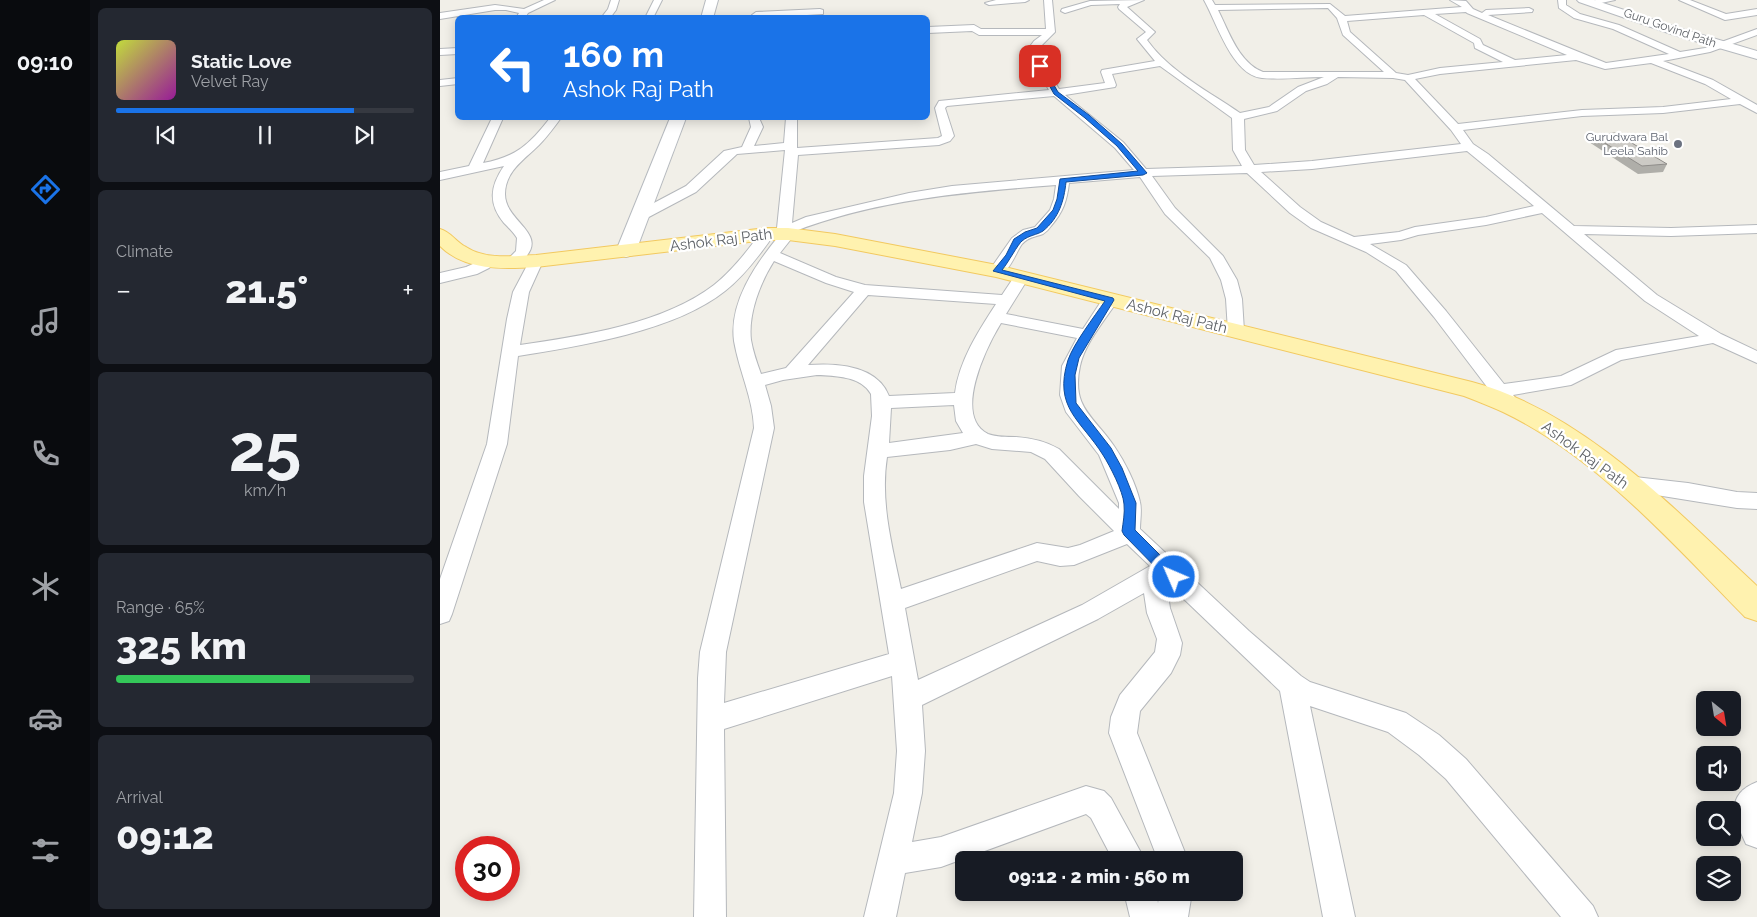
<!DOCTYPE html>
<meta charset="utf-8">
<style>
:root{--surface:#171b24;--page:#242831;--text:#f1f3f6;--muted:#9ea1a6;--line:#363941;--accent:#1a73e8}
body{margin:0;font-family:Raleway,sans-serif;background:var(--page);color:var(--text);height:100vh;display:flex;flex-direction:column;font-size:19px;white-space:nowrap}
*{box-sizing:border-box;margin:0}
p{font-size:16px;color:var(--muted)}
.icon{flex:none;width:28px;height:28px;fill:none;stroke:currentColor;stroke-width:2;stroke-linecap:round;stroke-linejoin:round}
.map{position:relative;flex:1;overflow:hidden}
.drawer{display:flex;flex-direction:column;gap:8px;padding:8px;background:#0d0f14;width:350px}
.drawer>*{flex:none}
.banner{position:absolute;left:15px;top:15px;width:475px;height:105px;border-radius:8px;box-shadow:0 2px 12px #0003;background:#1a73e8;color:#fff;overflow:hidden}
.needle{width:32px;rotate:150deg}
.fabs{position:absolute;left:1256px;top:691px;display:grid;gap:10px}
.fabs a{display:grid;place-items:center;width:45px;height:45px;border-radius:8px;background:var(--surface);box-shadow:0 2px 12px #0003;font-size:25px}
.speed{position:absolute;left:15px;top:836px;display:flex;gap:10px;font-size:25px;font-weight:700;text-align:center}
.speed>*{display:grid;place-content:center;width:65px;height:65px;border-radius:50%;background:var(--surface);box-shadow:0 2px 12px #0003;line-height:1}
.speed .limit{border:8px solid #d22;background:#fff;color:#111}
.pin{position:absolute;display:grid;place-items:center;width:42px;height:42px;color:#fff;margin:-21px;border-radius:10px;box-shadow:0 2px 8px #0006}
.me{position:absolute;width:55px;margin:-28px;rotate:315deg;stroke-linejoin:round;filter:drop-shadow(0 0 4px #0008)}
.turn{display:flex;align-items:center;gap:18px;height:105px;padding:0 25px;font-size:22px}
.turn .icon{width:65px;height:65px;stroke-width:2.5}
.turn b{display:block;font-size:35px;line-height:42px}
.big{font-size:38px;font-weight:800;line-height:1.1}
.drawer .widget{flex:1;display:flex;flex-direction:column;justify-content:center;gap:8px;min-width:0;padding:0 18px;border-radius:8px;background:var(--page)}
.drawer .dial{align-items:center;gap:0}
.dial b{font-size:65px;line-height:1}
.song{display:flex;align-items:center;gap:15px}
.cover{width:60px;height:60px;border-radius:8px;background:linear-gradient(135deg,hsl(70 70% 55%),hsl(300 70% 35%))}
.played{height:5px;border-radius:2px;background:linear-gradient(90deg,var(--accent) 80%,var(--line) 80%)}
.keys{display:flex;justify-content:space-around;direction:ltr}
.heat{display:flex;justify-content:space-between;align-items:center;font-size:28px;direction:ltr}
.charge{height:8px;border-radius:4px;background:linear-gradient(90deg,#34c759 65%,var(--line) 0)}
.trip{position:absolute;left:515px;top:851px;width:288px;height:50px;border-radius:8px;background:var(--surface);box-shadow:0 2px 12px #0003;font-weight:800;line-height:50px;text-align:center}
main{display:flex;flex:1;min-height:0}
.menu{display:flex;flex-direction:column;width:90px;justify-content:space-around;align-items:center;background:#090b0e;color:var(--muted)}
.menu .icon{width:35px;height:35px}
.menu .selected{color:var(--accent)}
.menu b{font-size:22px;color:var(--text)}
.map>svg:first-child{display:block}
.lines{fill:none;stroke-linecap:round;stroke-linejoin:round}
.street-casing{stroke:#b5b8bc;stroke-width:2}
.secondary-casing{stroke:#b6babf;stroke-width:2}
.primary-casing{stroke:#f2c960;stroke-width:2}
.street{fill:#fff;fill-rule:evenodd}
.secondary{fill:#fff;fill-rule:evenodd}
.primary{fill:#fff2af;fill-rule:evenodd}
.wall{fill:#afaea9}
.building{fill:#cccac5;stroke:#8f8d8a}
.route{fill:#1a73e8;stroke:#114b97}
.worship-dot{fill:#6b7280;stroke:#fff;stroke-width:2}
.labels{text-anchor:middle;stroke-width:4.5;stroke-linejoin:round;paint-order:stroke}
.far-street-label{font-size:12px;fill:#5f6368;stroke:#fff}
.far-worship-label{font-size:12px;fill:#5b616d;stroke:#fff;text-anchor:end}
.street-label{font-size:15px;fill:#5f6368;stroke:#fff}
</style>
<main>
<nav class="menu">
<b>09:10</b>
<svg class="icon selected" aria-label="directions" viewBox="0 0 24 24"><path d="M12 3l9 9-9 9-9-9zM9 14v-3h6M13 9l2 2-2 2"/></svg>
<svg class="icon" aria-label="music" viewBox="0 0 24 24"><path d="M9 18V5l10-2v13"/><circle cx="6" cy="18" r="3"/><circle cx="16" cy="16" r="3"/></svg>
<svg class="icon" aria-label="phone" viewBox="0 0 24 24"><path d="M5 4h4l2 5-3 2q2 4 5 5l2-3 5 2v4C11 20 4 13 5 4z"/></svg>
<svg class="icon" aria-label="climate" viewBox="0 0 24 24"><path d="M12 3v18M4 7l16 10M4 17L20 7"/></svg>
<svg class="icon" aria-label="car" viewBox="0 0 24 24"><path d="M5 17H2v-5l4-1 3-4h7l3 4 3 1v5h-3M9 17h6M6 11h13"/><circle cx="7" cy="17" r="2"/><circle cx="17" cy="17" r="2"/></svg>
<svg class="icon" aria-label="filters" viewBox="0 0 24 24"><path d="M4 7h16M4 17h16"/><circle cx="9" cy="7" r="2"/><circle cx="15" cy="17" r="2"/></svg>
</nav>
<section class="drawer">
<div class="widget">
<div class="song"><i class="cover"></i><div><b>Static Love</b><p>Velvet Ray</p></div></div>
<div class="played"></div>
<div class="keys"><svg class="icon" aria-label="previous" viewBox="0 0 24 24"><path d="M18 5L8 12l10 7zM5 5v14"/></svg><svg class="icon" aria-label="pause" viewBox="0 0 24 24"><path d="M8 5v14M16 5v14"/></svg><svg class="icon" aria-label="next" viewBox="0 0 24 24"><path d="M6 5l10 7-10 7zM19 5v14"/></svg></div>
</div>
<div class="widget"><p>Climate</p>
<div class="heat"><a>−</a><b class="big">21.5°</b><a>+</a></div>
</div>
<div class="widget dial"><b>25</b><p>km/h</p></div>
<div class="widget"><p>Range · 65%</p><b class="big">325 km</b><div class="charge"></div></div>
<div class="widget"><p>Arrival</p><b class="big">09:12</b></div>
</section>
<div class="map">
<svg width="1317" height="917" viewBox="0 0 1317 917">
<rect width="100%" height="100%" fill="#f1efe8"/>
<g class="lines">
<defs>
<g id="street">
<polygon points="104,0 115,0 88,13 85,18 76,18 79,13 66,10 55,10 0,19 0,13 55,5 84,9"/>
<polygon points="171,0 179,0 176,10 170,18 161,18 168,9"/>
<polygon points="214,0 222,0 213,18 205,18"/>
<polygon points="556,0 589,0 585,2 549,5 545,3"/>
<path d="M604,0h8l3,32 -17,17 7,17 14,23 46,-6 -4,-11 1,-2 53,-9 -18,-22 9,-7 -27,-23 -1,-2 2,-3 -29,1 -26,8 -4,-2 1,-2 28,-8 54,-1 -17,7 28,25 -8,8c23,32 61,51 93,73l29,-6 29,-20 26,-10c-20,0 -42,3 -62,1 -30,-3 -45,-55 -58,-78h8l3,5 115,-1 15,12 117,-9 -12,-7 16,1 7,8 9,4 4,-3 43,-2 4,2 -1,2 -44,3 118,48 63,-9 -56,-25 -39,-11 -15,-10 -1,-8h8v5l14,9 39,11 61,27 25,-4 52,-19v6l-47,17 -47,9 50,19 44,25v8l-17,-9 -77,9 -81,3 -119,14 10,14 15,10 86,72 97,2 86,-3v8l-86,3 -87,-2 73,61 64,39 36,17v12l-44,-20 -92,17 -50,25 -58,10 10,12 -2,4c-12,4 -17,-3 -24,-11l-63,-83 -38,-46 -30,-19 -55,-24 -21,-15 -43,-40 -95,3 23,32 48,48 14,24 5,19 2,32 -2,4h-12l-2,-4 -2,-32 -5,-19 -11,-22 -45,-44 -25,-37 -71,6c-2,18 -6,29 -18,43 -2,3 -5,6 -8,8 -8,3 -15,3 -21,10 -8,11 -13,34 -30,30l-3,-3 23,-33 11,-8 12,-3 15,-17 4,-11 2,-14c-88,7 -179,14 -263,47l2,2 -15,19 56,24 29,8 137,10 14,-21h10l3,3 -23,37 77,15 21,-32h12l2,3c-13,20 -33,43 -38,66 -9,42 14,50 34,80 11,16 22,38 26,56 2,8 0,19 0,27l109,102 52,45 9,6 96,31 33,22 27,24 127,147 5,11h-37l-115,-138 -27,-24 -31,-23 -78,-26 45,211h-32l-43,-226 -114,-109 4,26 12,35 -2,12 -9,18 -31,38 -3,22 51,127h-30l-49,-127 2,-16 9,-22 35,-43 2,-13 -10,-26 -3,-20 -46,26 -176,86 3,46 -3,42 -10,49 29,-5 145,-51 18,5 7,7 34,62h-32l-22,-42 -5,-4 -145,53 -36,6 -9,44h-32l30,-124 3,-42 -5,-75 -168,53 2,188h-32l4,-239 2,-26 54,-224c-1,-30 -15,-57 -20,-87 -5,-38 21,-76 44,-104l-5,-1c-14,20 -29,40 -48,55 -50,40 -144,55 -207,65l-11,88 -55,170 -3,7 -9,3v-45l47,-135 20,-125 6,-27 18,-34h10l2,3 -14,31 -9,53c62,-9 143,-21 194,-60 19,-15 34,-35 48,-54h9l6,-3 8,-78 -48,4 -41,38 -51,27h-10l-2,-3 2,-3 51,-27 38,-35 18,-4 9,-20 -2,-9h10l4,9 -9,19 30,-3 2,-25h11v30l141,-10 4,-2 -7,-28 4,-7 110,-11 -14,-24 -7,-17 6,-8 8,-6h-63l-7,-4 -44,2v-6l46,-2 7,4h65zM888,8l9,10 6,17 41,37h-121c-24,-9 -34,-40 -45,-62zM1026,12l1,1 100,42 -52,5 -32,-15 -3,-6 -45,-25zM984,15l50,28 1,5 28,14 -63,6 -32,7 -12,-2 -46,-41 -3,-11zM1136,60l29,9 46,-6 54,21 26,15 -68,8 -81,3 -124,14 -43,-45 25,-5zM720,66l72,52 1,32 9,16 -96,3 -23,-27 -58,-47 50,-8 1,-2 -4,-11zM898,77l55,1 12,2 46,50 10,14 -149,17 -58,4 -9,-15 -1,-31 33,-8 29,-20 21,-7zM614,96l61,52 19,22 -182,16 -43,7 -103,24 -14,6 6,-68 141,-10 11,-4 4,-5 -9,-28 2,-2zM1027,151l67,55 -48,11 -71,10 -16,5 -45,5 -33,-15 -21,-15 -39,-35 51,-3zM1102,213l103,88 54,35 -83,14 -55,26 -57,8 -58,-73 -40,-46 -36,-21 31,-4 17,-5 68,-10zM334,261l52,22 28,9 -68,76 -25,6c-4,-11 -8,-22 -10,-34 -3,-26 9,-57 23,-79zM428,295l128,9c-17,26 -37,57 -41,89l-66,3c-12,-31 -53,-33 -81,-31zM561,323l76,15 -15,28 -2,29 6,17 33,43 20,48v6l-60,-60c-14,-8 -28,-11 -44,-12 -8,0 -19,0 -27,-3 -36,-18 -1,-88 13,-111zM377,375c18,1 44,1 54,19l1,22 -8,60v26l25,152 -165,49 2,-51 48,-224 -3,-22 -6,-21 18,-5zM514,405l2,16 7,12 -74,10 2,-35zM536,444l16,5 39,3 14,7 34,37 35,35 -34,14 -12,3 -31,-5 -136,46c-9,-44 -21,-87 -14,-132l63,-7zM687,544l23,22 -68,39 -164,75 -13,-72 132,-47 23,5 14,-1z"/>
<polygon points="1156,0 1175,0 1152,5 1148,3"/>
<polygon points="1239,0 1250,0 1286,14 1317,9 1317,15 1285,20"/>
<polygon points="380,9 383,10 383,14 317,18 312,15 316,12"/>
<polygon points="18,48 18,54 0,55 0,49"/>
<polygon points="18,78 18,84 0,86 0,80"/>
<path d="M52,118h11l-20,45c33,-6 47,-19 67,-45h11c-7,9 -14,19 -22,27 -14,14 -34,26 -34,49 0,28 44,39 19,65 -6,6 -10,8 -17,6l-2,-3 11,-11 1,-13c-3,-5 -8,-10 -13,-15 -16,-19 -14,-37 0,-57l-64,14v-8l29,-6z"/>
<polygon points="49,257 54,258 56,261 49,268 37,274 0,283 0,273 26,267"/>
<polygon points="1186,476 1248,483 1297,492 1317,493 1317,509 1297,508 1179,489 1176,484 1179,479"/>
<path d="M1317,782v66l-11,-4c-12,-26 -22,-49 11,-62z"/>
<polygon points="684,892 716,892 718,903 720,892 752,892 748,917 690,917"/>
</g>
<g id="secondary">
<polygon points="266,0 278,0 273,18 261,18"/>
<polygon points="1137,0 1154,0 1242,29 1317,51 1317,59 1234,35 1139,2"/>
<polygon points="230,118 246,118 196,251 193,255 186,257 179,255 176,251"/>
</g>
<path id="primary" d="M327,228h21l47,6 162,31 475,117c112,30 203,128 285,204v35l-12,-4c-72,-73 -148,-160 -242,-205 -13,-6 -26,-11 -39,-16l-468,-119 -161,-31 -47,-6h-21l-231,27c-33,2 -71,4 -96,-21v-17c11,3 16,13 26,18 20,13 47,9 70,8z"/>
</defs>
<use href="#street" class="street-casing"/>
<use href="#secondary" class="secondary-casing"/>
<use href="#primary" class="primary-casing"/>
<use href="#street" class="street"/>
<use href="#secondary" class="secondary"/>
<use href="#primary" class="primary"/>
</g>
<polygon class="wall" points="1152,135 1227,164 1223,172 1198,174 1149,142"/>
<polygon class="building" points="1175,133 1227,164 1202,166 1152,135"/>
<path class="route" d="M598,65h4l16,27 31,23 33,29 25,29 -4,2 -77,7c-2,19 -7,36 -23,49 -6,4 -14,4 -21,10 -4,3 -14,22 -20,29l111,28 1,2 -35,58 -4,17 1,28 35,45 11,20 14,35 -1,27 43,43 2,4 -2,4 -4,2 -5,-2 -45,-46 -2,-4c1,-8 3,-18 2,-27 -1,-13 -14,-38 -21,-49 -22,-35 -50,-47 -35,-95 6,-17 26,-43 37,-59l-112,-30 13,-16 8,-16 11,-7 12,-4 16,-18 4,-11 3,-20 78,-8 -21,-25 -32,-28 -31,-24z"/>
<circle class="worship-dot" cx="1238" cy="144" r="5"/>
<g class="labels">
<g class="far-street-label">
<text transform="translate(1230 28) rotate(19)" y="4">Guru Govind Path</text>
</g>
<g class="far-worship-label">
<text x="1228" y="141">Gurudwara Bal<tspan x="1228" dy="14">Leela Sahib</tspan></text>
</g>
<g class="street-label">
<text transform="translate(281 240) rotate(-7)" y="5">Ashok Raj Path</text>
<text transform="translate(737 316) rotate(14)" y="5">Ashok Raj Path</text>
<text transform="translate(1145 455) rotate(36)" y="5">Ashok Raj Path</text>
</g>
</g>
</svg>
<div class="fabs">
<a><svg class="needle" viewBox="-14 -14 28 28"><path d="M0-13l5 13h-10z" fill="#e53935"/><path d="M0 13l5-13h-10z" fill="#9ea1a6"/></svg></a>
<a><svg class="icon" aria-label="sound" viewBox="0 0 24 24"><path d="M4 9h4l5-4v14l-5-4H4zM17 9q2 3 0 6"/></svg></a>
<a><svg class="icon" aria-label="search" viewBox="0 0 24 24"><circle cx="10" cy="10" r="6"/><path d="M15 15l6 6"/></svg></a>
<a><svg class="icon" aria-label="layers" viewBox="0 0 24 24"><path d="M12 4l9 5-9 5-9-5zM3 14l9 5 9-5"/></svg></a>
</div>
<div class="speed"><div class="limit">30</div></div>
<div class="pin" style="left:600px;top:66px;background:#d93025"><svg class="icon" aria-label="arrive" viewBox="0 0 24 24"><path d="M6 21V4h12l-3 4 3 4H6"/></svg></div>
<svg class="me" style="left:734px;top:577px" viewBox="-20 -20 40 40"><circle r="17" fill="#1a73e8" stroke="#fff" stroke-width="3"/><path d="M0-11L8 9 0 5-8 9z" fill="#fff"/></svg>
<div class="trip">09:12 · 2 min · 560 m</div>
<div class="banner">
<div class="turn"><svg class="icon" aria-label="left" viewBox="0 0 24 24"><path d="M17 20v-9H6M10 6l-5 5 5 5"/></svg><div><b>160 m</b>Ashok Raj Path</div></div>
</div>
</div>
</main>
